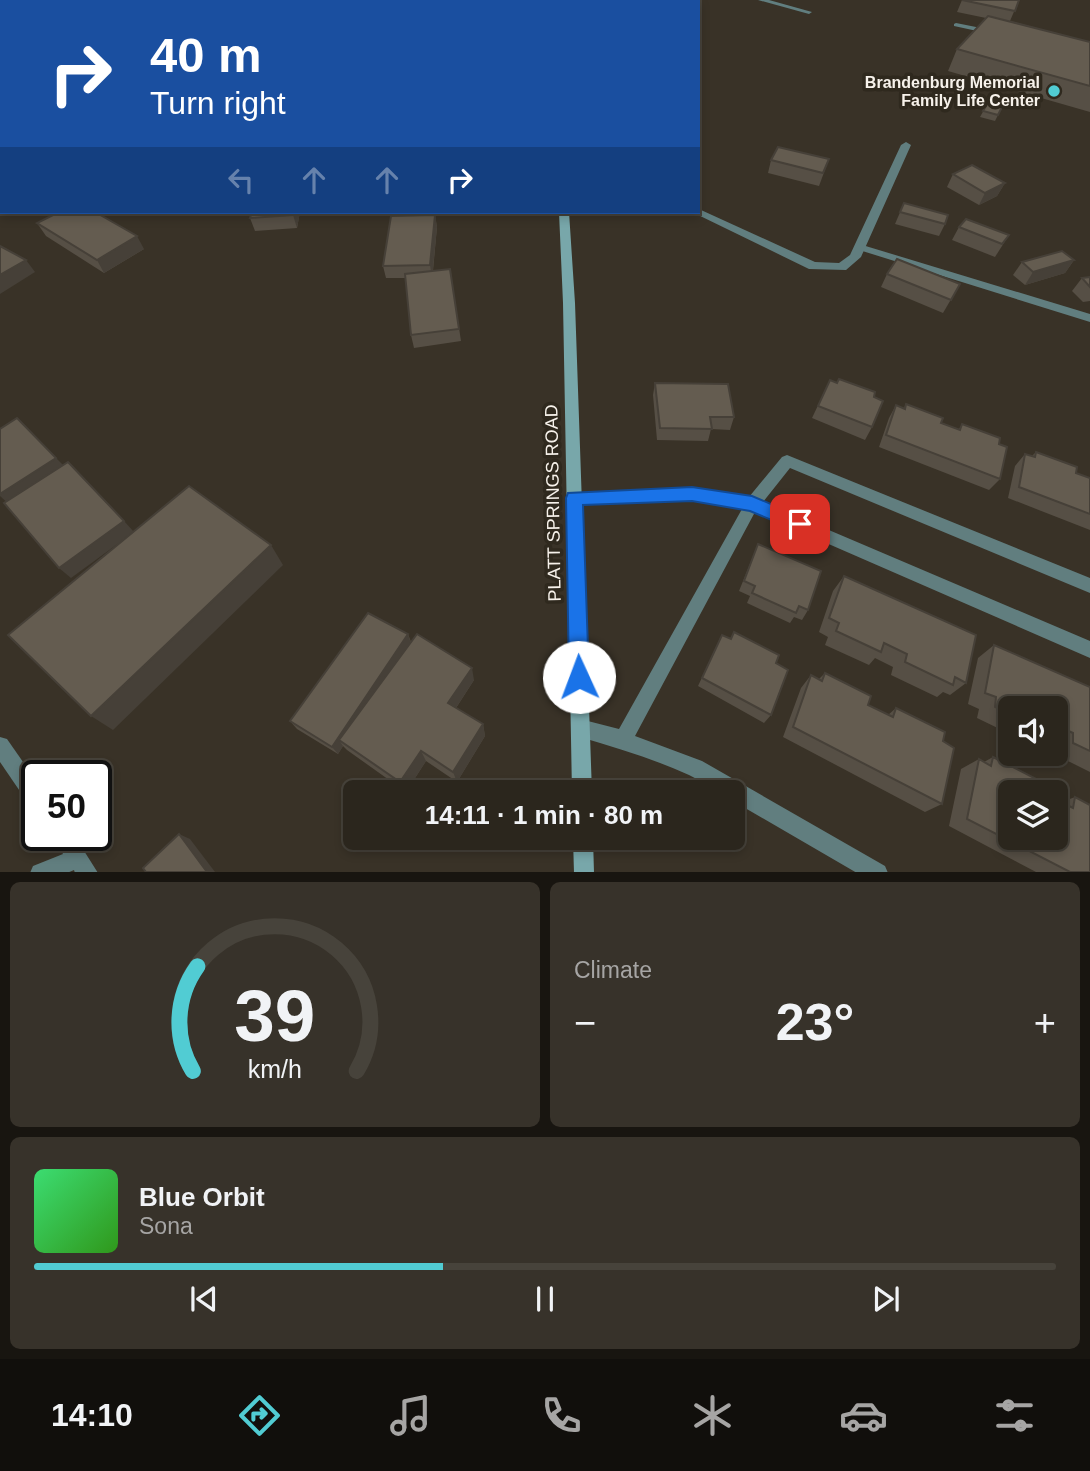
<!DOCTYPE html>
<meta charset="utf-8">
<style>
:root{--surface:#2b261d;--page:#37322a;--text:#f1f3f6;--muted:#a6a5a4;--line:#47433b;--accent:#51ccd3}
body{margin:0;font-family:Helvetica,sans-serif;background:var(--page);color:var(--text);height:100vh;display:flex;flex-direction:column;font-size:26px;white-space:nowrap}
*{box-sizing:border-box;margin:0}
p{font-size:23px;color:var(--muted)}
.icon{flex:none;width:38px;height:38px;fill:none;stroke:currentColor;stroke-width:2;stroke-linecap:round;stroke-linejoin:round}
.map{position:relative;height:872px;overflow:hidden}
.details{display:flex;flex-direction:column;gap:10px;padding:10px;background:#181510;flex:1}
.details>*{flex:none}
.hud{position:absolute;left:0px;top:0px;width:700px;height:214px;box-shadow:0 4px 10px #0003,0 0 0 2px var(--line);background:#1a4fa0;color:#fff;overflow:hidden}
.controls{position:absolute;left:998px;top:696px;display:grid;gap:14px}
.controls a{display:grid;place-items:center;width:70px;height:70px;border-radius:10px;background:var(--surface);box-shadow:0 4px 10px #0003,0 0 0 2px var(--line);font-size:35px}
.speed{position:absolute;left:21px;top:760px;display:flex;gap:14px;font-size:35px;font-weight:700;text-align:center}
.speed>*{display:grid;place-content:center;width:91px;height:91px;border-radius:50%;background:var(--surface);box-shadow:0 4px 10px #0003,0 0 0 2px var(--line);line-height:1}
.speed .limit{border:4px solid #111;border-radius:10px;background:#fff;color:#111}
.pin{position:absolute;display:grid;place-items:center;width:60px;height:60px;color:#fff;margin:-30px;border-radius:14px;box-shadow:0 4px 10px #0006}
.me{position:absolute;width:77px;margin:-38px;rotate:358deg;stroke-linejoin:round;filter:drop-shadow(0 0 5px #0008)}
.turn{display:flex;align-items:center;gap:24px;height:147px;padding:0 35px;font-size:32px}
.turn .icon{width:91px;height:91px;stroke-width:2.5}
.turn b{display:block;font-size:49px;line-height:60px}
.lanes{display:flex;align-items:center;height:66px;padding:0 35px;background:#0003;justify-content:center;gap:35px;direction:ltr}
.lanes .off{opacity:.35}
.big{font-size:52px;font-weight:700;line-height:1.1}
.details .tile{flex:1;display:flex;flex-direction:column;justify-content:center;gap:10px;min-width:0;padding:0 24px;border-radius:10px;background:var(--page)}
.details .dial{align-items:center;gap:0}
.dial svg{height:182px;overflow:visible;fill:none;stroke:var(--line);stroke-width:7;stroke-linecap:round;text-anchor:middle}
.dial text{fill:var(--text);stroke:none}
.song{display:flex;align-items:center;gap:21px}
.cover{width:84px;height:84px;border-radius:10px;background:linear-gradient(135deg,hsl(140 70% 55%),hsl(110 70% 35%))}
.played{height:7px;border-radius:4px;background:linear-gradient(90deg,var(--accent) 40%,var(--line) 40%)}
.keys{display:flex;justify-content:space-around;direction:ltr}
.heat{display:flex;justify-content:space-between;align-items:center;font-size:38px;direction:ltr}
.details .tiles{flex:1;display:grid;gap:10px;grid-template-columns:1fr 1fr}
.tile:last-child{grid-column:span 2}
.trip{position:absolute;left:343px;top:780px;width:402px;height:70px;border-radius:10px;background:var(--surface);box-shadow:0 4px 10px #0003,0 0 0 2px var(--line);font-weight:700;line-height:70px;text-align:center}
.tabs{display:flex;height:112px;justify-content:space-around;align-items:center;background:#110f0c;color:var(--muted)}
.tabs .icon{width:49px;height:49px}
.tabs .on{color:var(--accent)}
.tabs b{font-size:32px;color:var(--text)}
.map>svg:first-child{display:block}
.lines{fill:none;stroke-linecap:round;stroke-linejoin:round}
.service{fill:#617e7f;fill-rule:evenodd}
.minor{fill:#617e7f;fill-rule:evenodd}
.secondary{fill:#78a7aa;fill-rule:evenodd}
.wall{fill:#564f45}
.shaded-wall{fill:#464038}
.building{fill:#645c50;stroke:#464038;stroke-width:2}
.route{fill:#1a73e8;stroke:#114b97;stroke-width:2}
.poi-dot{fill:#51ccd3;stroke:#2f291e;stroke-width:2.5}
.labels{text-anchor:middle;stroke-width:7;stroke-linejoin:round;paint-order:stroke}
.far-poi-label{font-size:16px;font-weight:bold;fill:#f7f2eb;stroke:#2f291e;text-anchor:end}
.street-label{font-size:18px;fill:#f7f2eb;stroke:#2f291e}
</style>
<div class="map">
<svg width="1090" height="873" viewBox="0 0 1090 873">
<rect width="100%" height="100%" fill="#393227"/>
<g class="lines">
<g class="service">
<polygon points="758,0 769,0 812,12 809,14"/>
<polygon points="956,23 991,30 994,32 991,34 954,26 954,24"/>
<polygon points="859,244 1090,314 1090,322 856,249 854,247"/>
</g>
<g class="minor">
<polygon points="237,0 246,0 248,2 239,2"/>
<polygon points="482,0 493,0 495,2 484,2"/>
<polygon points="906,142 911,145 861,257 846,270 809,269 692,212 701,210 815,262 839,263 850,255 901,145"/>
<polygon points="0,201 2,201 0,208"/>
<path d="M787,455l303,123v15l-300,-125 -27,34 327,139v17l-335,-146 -120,224 67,25 183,105 3,7h-31l-124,-72v-8c-18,0 -28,-10 -44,-18 -35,-16 -72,-27 -109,-38l-7,-2 -2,-7 2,-7 7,-2 39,10 123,-220 -50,-9 -118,4 -5,-2 -2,-4 2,-4 123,-6 57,9 33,-40z"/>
<polygon points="0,737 7,739 37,782 37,809 30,806 0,762"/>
<polygon points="52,835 74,835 98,873 75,873 74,870 67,873 30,873 33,866 63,854"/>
</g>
<g class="secondary">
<rect x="555" y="0" width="8" height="2"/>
<polygon points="559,212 569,212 575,303 592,793 572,793 563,303"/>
<polygon points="573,838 593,838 594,873 574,873"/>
</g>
</g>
<g class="wall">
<polygon points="962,0 1019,0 1010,21 1090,42 1090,112 948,71 957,49 986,18 957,12"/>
<polygon points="989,101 1003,105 995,121 980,117"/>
<polygon points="829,159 819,186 768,173 771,160"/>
<polygon points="953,174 1005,183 997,196 979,205 947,187"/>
<polygon points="904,203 945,224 939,236 895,224"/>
<polygon points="252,212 300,212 297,228 255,231 250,218"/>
<polygon points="435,215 437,227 433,271 450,269 461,341 414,348 411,335 406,278 386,278 383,266"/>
<polygon points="37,223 144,249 104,273 46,236"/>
<polygon points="959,227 1009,235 995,257 952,240"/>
<polygon points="1074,260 1065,273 1025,285 1013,275 1022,262"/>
<polygon points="887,274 960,284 943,313 881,287"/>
<polygon points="1090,277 1090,301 1083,302 1072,291 1082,278"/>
<polygon points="830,380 874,397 872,427 865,440 812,418"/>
<polygon points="655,383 734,417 730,430 711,429 708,441 657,440 653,395"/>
<polygon points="906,404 941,423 959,429 962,424 999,444 1000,479 989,490 879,447 889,418 896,405 904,408"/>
<polygon points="1036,452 1076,473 1090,478 1090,530 1008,498 1015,466 1025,454 1032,456"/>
<polygon points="758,544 808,610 802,620 794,617 790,623 747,603 750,596 739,591"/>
<polygon points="844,576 966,683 950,695 943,692 937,697 891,675 893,667 875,658 869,665 825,645 828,637 819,632 833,591"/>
<polygon points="734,632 776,663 771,715 764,723 698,686 722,635 730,639"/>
<polygon points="408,634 411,642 474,680 456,708 483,724 485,736 457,782 426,761 406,792 347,750 343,746 338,754 297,729 290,721"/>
<polygon points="994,645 1090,687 1090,772 1054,754 1055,754 1055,709 1010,709 1010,734 977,718 979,709 968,704 978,658"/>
<polygon points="825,673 868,705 888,715 896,708 943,741 942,804 925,812 783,737 801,688 811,675 819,679"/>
<polygon points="993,757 1010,793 1062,802 1075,797 1090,872 1036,872 949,826 961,769 979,759 984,762"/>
</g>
<g class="shaded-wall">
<polygon points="1005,183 997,196 979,205 985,193"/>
<polygon points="294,212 300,212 297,228 293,215"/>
<polygon points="435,215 437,227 432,278 430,265"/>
<polygon points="137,236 144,249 104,273 97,260"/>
<polygon points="26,260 35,272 0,294 0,275"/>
<polygon points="1074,260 1065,273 1025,285 1033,272"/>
<polygon points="56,458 67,469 11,506 0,496 0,494"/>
<polygon points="124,521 134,532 71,578 59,568"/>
<polygon points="271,545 283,565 113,730 91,716"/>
<polygon points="408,634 411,644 339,740 343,746 338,754 332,747"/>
<polygon points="472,668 474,680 452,714 448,703"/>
<polygon points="483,724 485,736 457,782 453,772"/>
<polygon points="421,751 426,761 406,792 400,782"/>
<polygon points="179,834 190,839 215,872 207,872"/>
</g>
<g class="building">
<polygon points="137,0 186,0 181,2 175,2 172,0 168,2 132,2"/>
<polygon points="962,0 1019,0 1015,11"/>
<polygon points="689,1 689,2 633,2"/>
<polygon points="988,16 1090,42 1090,86 957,49"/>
<polygon points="989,101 1003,105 998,115 983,111"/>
<polygon points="778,147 829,159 823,173 771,160"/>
<polygon points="972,165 1005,183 985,193 953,174"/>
<polygon points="904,203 948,215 945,224 900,212"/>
<polygon points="59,212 95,212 137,236 97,260 37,223"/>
<polygon points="252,212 294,212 293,215 250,218"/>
<polygon points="435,215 430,265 383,266 391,216"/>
<polygon points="966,219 1009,235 1002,244 959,227"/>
<polygon points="0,246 26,260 0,275"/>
<polygon points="1062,251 1074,260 1033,272 1022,262"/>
<polygon points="897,259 960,284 951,300 887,274"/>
<polygon points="450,269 459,329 411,335 405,274"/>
<polygon points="1090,277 1090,287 1082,278"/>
<polygon points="839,379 875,392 874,397 883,401 872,427 818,406 830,380 837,383"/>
<polygon points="655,383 728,384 734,417 710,417 712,429 660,428"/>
<polygon points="906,404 943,418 941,423 960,430 962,424 1000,438 999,444 1007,447 1000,479 886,435 896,405 905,409"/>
<polygon points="17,418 56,458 0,494 0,429"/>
<polygon points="1036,452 1077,467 1076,473 1090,478 1090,514 1019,487 1025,454 1035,457"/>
<polygon points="68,462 124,521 59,568 4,503"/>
<polygon points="189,486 271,545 91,716 8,635"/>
<polygon points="758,544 821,571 808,610 799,606 796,613 752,593 755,586 744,581"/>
<polygon points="844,576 976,635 966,683 955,677 953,685 905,662 907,654 884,643 881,652 836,631 839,623 829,618"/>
<polygon points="368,613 408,634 332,747 290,721"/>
<polygon points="734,632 779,655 776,663 788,670 771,715 702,678 722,635 731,639"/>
<polygon points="417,634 472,668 448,703 483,724 453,772 421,751 400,782 339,740"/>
<polygon points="994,645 1090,687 1090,751 1073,743 1073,733 1055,725 1055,709 1010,709 1010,714 995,707 996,697 985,693"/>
<polygon points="825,673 871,696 868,705 893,717 896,708 945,732 943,741 954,748 942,804 793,727 811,675 822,681"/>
<polygon points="993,757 1046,784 1045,793 1010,793 1010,838 1055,838 1055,799 1073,808 1075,797 1090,805 1090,872 1070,872 967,819 979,759 991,766"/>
<polygon points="179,834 207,872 146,872 143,868"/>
</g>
<polygon class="route" points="692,487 752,496 806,519 809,524 806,530 800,532 750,511 692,501 583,505 589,677 586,684 579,687 572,684 569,677 566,498 568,493"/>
<circle class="poi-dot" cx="1054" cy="91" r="7"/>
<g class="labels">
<g class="far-poi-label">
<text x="1040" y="88">Brandenburg Memorial<tspan x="1040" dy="18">Family Life Center</tspan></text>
</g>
<g class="street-label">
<text transform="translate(553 503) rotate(-91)" y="6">PLATT SPRINGS ROAD</text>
</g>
</g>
</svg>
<div class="controls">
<a><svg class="icon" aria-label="sound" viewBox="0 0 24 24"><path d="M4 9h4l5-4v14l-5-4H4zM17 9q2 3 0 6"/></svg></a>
<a><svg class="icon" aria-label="layers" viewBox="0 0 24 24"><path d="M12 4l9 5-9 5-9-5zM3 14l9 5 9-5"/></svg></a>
</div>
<div class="speed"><div class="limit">50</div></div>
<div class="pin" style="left:800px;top:524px;background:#d93025"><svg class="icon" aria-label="arrive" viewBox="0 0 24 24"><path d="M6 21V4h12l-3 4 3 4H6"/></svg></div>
<svg class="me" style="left:579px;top:677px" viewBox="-20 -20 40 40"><circle r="19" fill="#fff"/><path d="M0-13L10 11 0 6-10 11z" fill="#1a73e8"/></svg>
<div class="trip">14:11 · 1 min · 80 m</div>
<div class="hud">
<div class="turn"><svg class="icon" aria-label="right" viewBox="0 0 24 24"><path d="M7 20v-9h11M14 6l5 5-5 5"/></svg><div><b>40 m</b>Turn right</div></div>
<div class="lanes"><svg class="icon off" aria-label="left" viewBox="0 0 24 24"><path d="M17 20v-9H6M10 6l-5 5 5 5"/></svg><svg class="icon off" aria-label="ahead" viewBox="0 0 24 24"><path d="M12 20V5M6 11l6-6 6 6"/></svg><svg class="icon off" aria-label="ahead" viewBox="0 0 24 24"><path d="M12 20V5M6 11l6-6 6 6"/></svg><svg class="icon" aria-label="right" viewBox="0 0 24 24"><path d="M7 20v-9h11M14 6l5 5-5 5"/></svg></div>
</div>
</div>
<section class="details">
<div class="tiles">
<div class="tile dial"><svg viewBox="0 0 100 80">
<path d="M14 69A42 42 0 1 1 86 69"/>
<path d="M14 69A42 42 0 0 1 16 23" stroke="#51ccd3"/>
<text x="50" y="56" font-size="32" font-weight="700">39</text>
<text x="50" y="72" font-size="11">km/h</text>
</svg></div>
<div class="tile"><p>Climate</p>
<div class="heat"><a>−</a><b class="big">23°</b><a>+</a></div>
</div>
<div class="tile">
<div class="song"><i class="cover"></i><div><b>Blue Orbit</b><p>Sona</p></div></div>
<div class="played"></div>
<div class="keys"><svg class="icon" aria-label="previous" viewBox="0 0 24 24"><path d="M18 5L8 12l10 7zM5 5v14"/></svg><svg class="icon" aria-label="pause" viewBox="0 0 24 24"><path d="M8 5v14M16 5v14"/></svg><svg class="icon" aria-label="next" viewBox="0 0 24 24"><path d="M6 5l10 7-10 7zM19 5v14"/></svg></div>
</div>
</div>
</section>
<nav class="tabs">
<b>14:10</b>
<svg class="icon on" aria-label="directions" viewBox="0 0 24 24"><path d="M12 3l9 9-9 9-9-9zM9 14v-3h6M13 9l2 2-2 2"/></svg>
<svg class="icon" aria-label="music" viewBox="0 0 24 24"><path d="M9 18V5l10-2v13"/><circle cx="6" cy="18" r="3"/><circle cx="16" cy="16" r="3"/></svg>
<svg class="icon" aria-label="phone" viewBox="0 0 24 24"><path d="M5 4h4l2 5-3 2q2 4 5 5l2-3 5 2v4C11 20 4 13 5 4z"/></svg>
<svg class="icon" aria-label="climate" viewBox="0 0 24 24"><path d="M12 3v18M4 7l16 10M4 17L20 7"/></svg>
<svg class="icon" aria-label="car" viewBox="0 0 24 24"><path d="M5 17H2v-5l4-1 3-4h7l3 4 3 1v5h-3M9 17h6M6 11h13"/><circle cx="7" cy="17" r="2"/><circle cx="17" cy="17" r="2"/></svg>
<svg class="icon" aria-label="filters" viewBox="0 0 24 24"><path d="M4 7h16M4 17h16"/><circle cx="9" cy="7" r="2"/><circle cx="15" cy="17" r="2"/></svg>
</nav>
